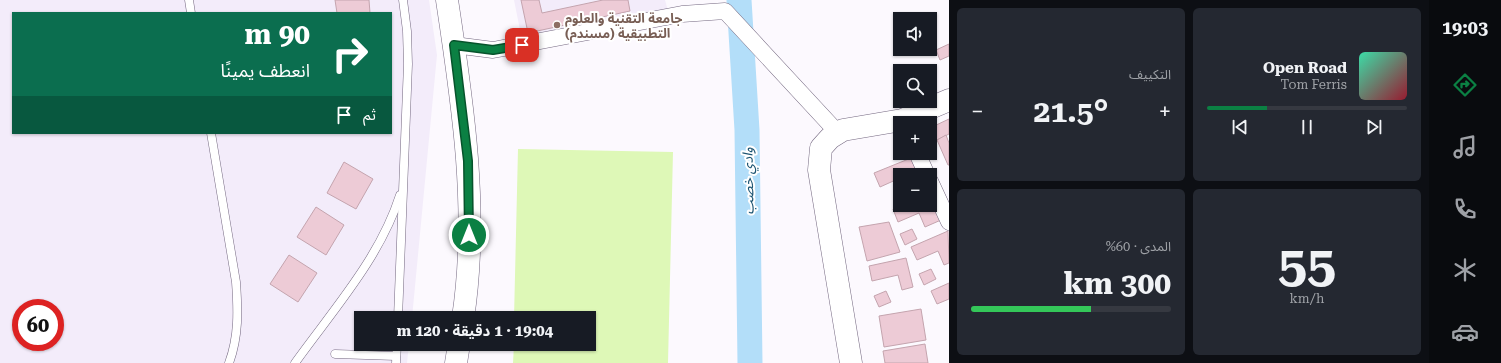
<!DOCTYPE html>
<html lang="ar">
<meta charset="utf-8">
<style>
:root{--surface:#171b24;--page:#242831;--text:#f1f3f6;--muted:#9ea1a6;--line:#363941;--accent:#0b8043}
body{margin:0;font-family:"Roboto Serif","Noto Sans Arabic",serif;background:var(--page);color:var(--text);direction:rtl;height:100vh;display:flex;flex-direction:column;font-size:15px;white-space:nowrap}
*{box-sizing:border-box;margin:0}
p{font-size:13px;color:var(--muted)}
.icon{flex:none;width:22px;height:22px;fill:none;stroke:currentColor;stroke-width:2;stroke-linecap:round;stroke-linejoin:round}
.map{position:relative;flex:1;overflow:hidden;direction:ltr}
.details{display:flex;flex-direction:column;gap:8px;padding:8px;background:#0d0f14;width:480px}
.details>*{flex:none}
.banner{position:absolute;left:12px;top:12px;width:380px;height:122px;border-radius:0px;box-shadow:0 1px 3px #0004;direction:rtl;background:#0b6e4f;color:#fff;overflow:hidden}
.fabs{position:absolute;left:893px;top:12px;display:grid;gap:8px}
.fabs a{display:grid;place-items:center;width:44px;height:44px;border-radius:0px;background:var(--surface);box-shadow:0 1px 3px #0004;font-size:20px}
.speed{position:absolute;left:12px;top:299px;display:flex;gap:8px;font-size:20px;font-weight:700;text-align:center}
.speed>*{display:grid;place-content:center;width:52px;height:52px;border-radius:50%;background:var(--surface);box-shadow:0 1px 3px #0004;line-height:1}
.speed .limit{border:6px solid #d22;background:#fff;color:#111}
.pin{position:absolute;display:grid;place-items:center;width:34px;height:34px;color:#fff;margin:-17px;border-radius:8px;box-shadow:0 2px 6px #0006}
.me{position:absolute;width:44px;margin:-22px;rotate:0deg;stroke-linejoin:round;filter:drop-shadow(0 0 3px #0008)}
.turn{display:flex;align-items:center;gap:14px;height:84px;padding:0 16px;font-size:18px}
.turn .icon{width:52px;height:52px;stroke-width:2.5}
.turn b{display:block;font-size:28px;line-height:34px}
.then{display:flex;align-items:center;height:38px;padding:0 16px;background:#0003;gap:8px;font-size:15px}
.big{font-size:30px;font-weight:700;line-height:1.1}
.details .widget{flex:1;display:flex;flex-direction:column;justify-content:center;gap:6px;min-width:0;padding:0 14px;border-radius:6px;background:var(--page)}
.details .dial{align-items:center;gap:0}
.dial b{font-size:52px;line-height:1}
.song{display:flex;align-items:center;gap:12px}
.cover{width:48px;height:48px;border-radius:6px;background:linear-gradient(135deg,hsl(160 70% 55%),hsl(350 70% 35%))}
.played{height:4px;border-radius:2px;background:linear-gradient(90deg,var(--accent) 30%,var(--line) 30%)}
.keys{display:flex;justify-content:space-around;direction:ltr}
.heat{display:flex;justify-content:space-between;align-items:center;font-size:22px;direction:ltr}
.charge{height:6px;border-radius:3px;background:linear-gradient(90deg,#34c759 60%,var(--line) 0)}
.details .tiles{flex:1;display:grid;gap:8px;grid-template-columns:repeat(2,1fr)}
.trip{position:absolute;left:354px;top:311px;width:242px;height:40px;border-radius:0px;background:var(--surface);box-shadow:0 1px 3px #0004;font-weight:700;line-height:40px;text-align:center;direction:rtl}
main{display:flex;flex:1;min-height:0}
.dock{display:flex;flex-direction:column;width:72px;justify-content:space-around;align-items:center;background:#090b0e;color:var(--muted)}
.dock .icon{width:28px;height:28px}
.dock .selected{color:var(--accent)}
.dock b{font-size:18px;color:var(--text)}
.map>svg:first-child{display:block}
.built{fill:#f3ecfa;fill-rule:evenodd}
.green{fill:#def8b7}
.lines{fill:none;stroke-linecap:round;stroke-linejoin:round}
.river{stroke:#b3def9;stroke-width:25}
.building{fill:#edcbd6;stroke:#c4a4ae}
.lane-casing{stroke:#746880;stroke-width:9}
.street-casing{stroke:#746880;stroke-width:17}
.secondary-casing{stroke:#746880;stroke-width:23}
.primary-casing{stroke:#746880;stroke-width:23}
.lane{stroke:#fff;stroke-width:8}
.street{stroke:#fff;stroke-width:16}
.secondary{stroke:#fff;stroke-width:22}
.primary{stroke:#fff;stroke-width:22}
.route-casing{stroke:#07532c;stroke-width:10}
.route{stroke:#0b8043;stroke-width:7}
.education-dot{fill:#8d6e63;stroke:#fff;stroke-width:1.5}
.labels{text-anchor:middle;stroke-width:4;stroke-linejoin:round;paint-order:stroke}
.education-label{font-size:13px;font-weight:bold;fill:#785e54;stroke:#fff;text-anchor:start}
.water-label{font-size:14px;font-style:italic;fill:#195270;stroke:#fff}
</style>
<main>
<nav class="dock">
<b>19:03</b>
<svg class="icon selected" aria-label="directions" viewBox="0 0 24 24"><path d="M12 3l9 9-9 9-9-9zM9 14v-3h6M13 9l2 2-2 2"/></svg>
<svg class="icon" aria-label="music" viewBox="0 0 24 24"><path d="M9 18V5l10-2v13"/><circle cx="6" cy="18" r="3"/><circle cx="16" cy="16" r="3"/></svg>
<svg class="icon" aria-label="phone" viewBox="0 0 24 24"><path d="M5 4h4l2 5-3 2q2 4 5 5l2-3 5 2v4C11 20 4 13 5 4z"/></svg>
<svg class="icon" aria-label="climate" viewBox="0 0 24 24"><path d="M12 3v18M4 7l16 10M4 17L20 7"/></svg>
<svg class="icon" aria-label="car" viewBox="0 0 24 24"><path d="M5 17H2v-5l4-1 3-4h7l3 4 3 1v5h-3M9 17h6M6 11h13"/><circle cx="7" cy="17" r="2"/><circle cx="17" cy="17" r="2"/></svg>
</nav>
<section class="details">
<div class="tiles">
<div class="widget">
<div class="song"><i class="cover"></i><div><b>Open Road</b><p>Tom Ferris</p></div></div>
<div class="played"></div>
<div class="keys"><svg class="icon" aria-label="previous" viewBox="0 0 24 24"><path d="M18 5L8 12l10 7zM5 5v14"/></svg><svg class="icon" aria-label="pause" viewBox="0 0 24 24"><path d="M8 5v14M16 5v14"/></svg><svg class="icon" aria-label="next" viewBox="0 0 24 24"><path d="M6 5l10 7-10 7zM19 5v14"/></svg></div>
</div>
<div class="widget"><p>التكييف</p>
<div class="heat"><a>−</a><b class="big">21.5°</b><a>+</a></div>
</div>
<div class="widget dial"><b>55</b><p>km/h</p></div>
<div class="widget"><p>المدى · 60%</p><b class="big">300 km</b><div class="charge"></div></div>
</div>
</section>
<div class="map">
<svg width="949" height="363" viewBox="0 0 949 363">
<rect width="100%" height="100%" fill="#fcf9fe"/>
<g class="built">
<path d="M0,0h429l8,55 -25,263h-51v26h48l-2,19h-407zM13,13h378v120h-378zM21,308h34v34h-34z"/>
<polygon points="514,0 665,0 668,11 522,40"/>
</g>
<polygon class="green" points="518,149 673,152 668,363 513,363 514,344 589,344 589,318 514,318"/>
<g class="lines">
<polyline class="river" points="739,0 747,130 750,363"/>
</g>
<g class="building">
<polygon points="335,0 369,0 370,13 337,13"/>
<polygon points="521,0 539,0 542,13 603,0 628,0 630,11 528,33"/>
<polygon points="949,44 949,56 940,60 936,50"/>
<polygon points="949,119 949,134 937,140 932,127"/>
<polygon points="946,135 949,143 949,165 948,165 937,140"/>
<polygon points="911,158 918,175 900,175 900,178 880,187 874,173"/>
<polygon points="344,162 373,179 356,209 327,193"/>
<polygon points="930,194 941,220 925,227 919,213 898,222 893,209 901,205 930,205"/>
<polygon points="316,207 344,225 326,255 297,237"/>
<polygon points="889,222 900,252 867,261 859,227"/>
<polygon points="912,229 917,239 905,245 900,234"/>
<polygon points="948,231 949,263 944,265 938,251 917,260 911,247"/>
<polygon points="289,255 317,273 298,302 270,284"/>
<polygon points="906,258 913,287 902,290 898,275 872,281 869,266"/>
<polygon points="931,269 936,279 924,285 919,274"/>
<polygon points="949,283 949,299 937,304 931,291"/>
<polygon points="886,291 891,302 879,307 874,296"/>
<polygon points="921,309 926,340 884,347 879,316"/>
<polygon points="925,344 928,363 885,363 883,351"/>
</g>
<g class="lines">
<defs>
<g id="lane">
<polyline points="189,0 191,13"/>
<path d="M211,133l25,149c2,28 3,54 -7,81"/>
<polyline points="398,318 408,64 407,31 403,0"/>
<polyline points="335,354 396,356"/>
<path d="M295,363c38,-53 85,-105 105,-168"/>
<polyline points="396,363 397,344"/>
</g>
<g id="street">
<polyline points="454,45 493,50 682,14 725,11 838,133"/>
<polyline points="917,153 927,175"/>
<polyline points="930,181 949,222"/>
</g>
<polyline id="secondary" points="851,363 819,170 821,148 830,138 843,130 902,120 949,100"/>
<g id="primary">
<path d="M447,0c16,105 32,212 16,318"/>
<polyline points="456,363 459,344"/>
</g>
</defs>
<use href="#lane" class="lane-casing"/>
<use href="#street" class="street-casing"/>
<use href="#secondary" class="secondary-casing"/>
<use href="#primary" class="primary-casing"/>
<use href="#lane" class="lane"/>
<use href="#street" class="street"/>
<use href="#secondary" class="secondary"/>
<use href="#primary" class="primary"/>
</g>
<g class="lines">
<defs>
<polyline id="route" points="469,235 468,161 454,45 493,50 522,45"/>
</defs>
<use href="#route" class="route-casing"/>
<use href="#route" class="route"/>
</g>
<circle class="education-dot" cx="557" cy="25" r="4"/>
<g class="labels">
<g class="education-label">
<text x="565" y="23">جامعة التقنية والعلوم<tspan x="565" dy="15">التطبيقية (مسندم)</tspan></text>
</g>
<g class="water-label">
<text transform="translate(748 181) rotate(-91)" y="5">وادي خصب</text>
</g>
</g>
</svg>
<div class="fabs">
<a><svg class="icon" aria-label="sound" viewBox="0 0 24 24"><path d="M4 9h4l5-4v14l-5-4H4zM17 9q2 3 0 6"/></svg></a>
<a><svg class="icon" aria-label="search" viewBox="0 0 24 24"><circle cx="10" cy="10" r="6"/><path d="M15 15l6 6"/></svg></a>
<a>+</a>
<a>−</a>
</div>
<div class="speed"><div class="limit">60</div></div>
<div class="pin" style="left:522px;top:45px;background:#d93025"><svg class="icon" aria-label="arrive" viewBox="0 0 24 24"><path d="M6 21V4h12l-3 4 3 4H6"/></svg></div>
<svg class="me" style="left:469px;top:235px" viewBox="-20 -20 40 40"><circle r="17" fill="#0b8043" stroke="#fff" stroke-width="3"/><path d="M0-11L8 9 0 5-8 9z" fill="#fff"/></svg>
<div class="trip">19:04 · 1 دقيقة · 120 m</div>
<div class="banner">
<div class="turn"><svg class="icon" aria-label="right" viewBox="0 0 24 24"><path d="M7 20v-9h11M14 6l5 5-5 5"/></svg><div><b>90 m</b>انعطف يمينًا</div></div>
<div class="then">ثم<svg class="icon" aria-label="arrive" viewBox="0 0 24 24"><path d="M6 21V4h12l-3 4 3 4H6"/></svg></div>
</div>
</div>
</main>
